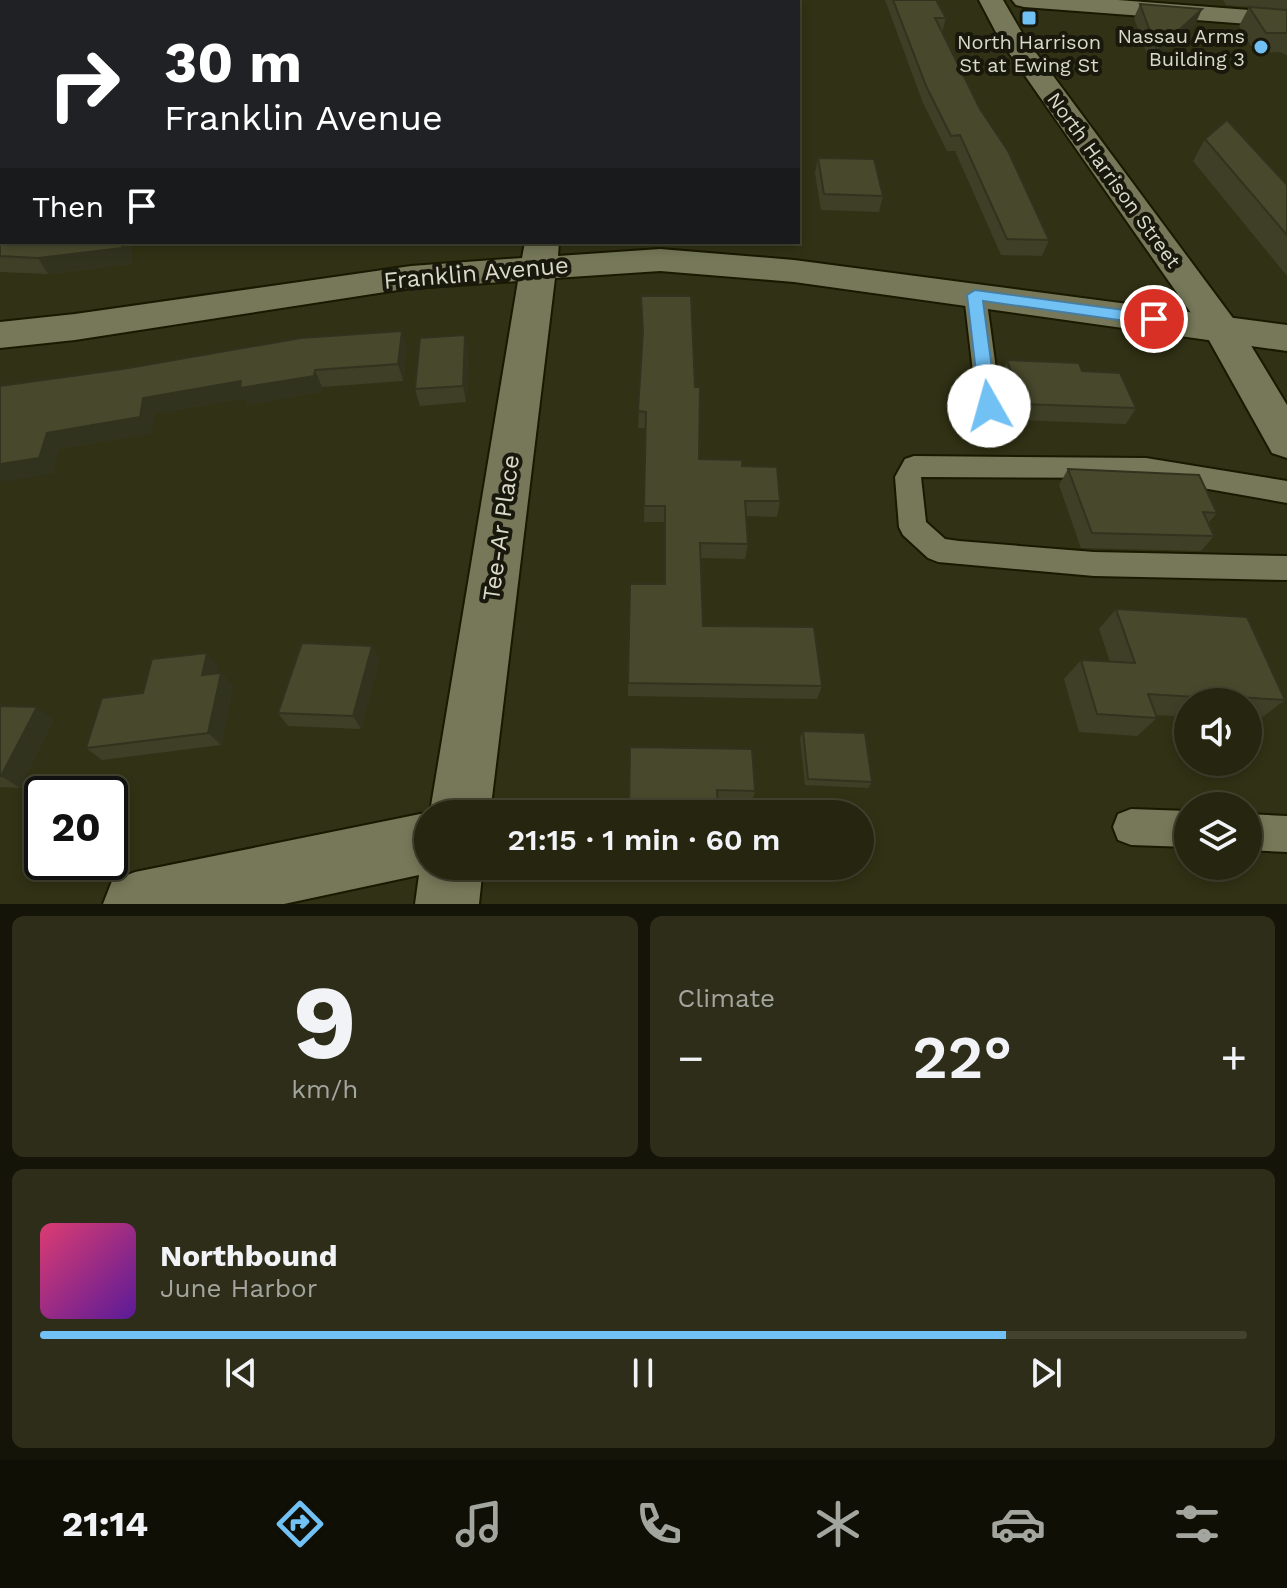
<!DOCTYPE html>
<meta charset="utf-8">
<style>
:root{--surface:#252510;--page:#2d2d19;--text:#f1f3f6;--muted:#a3a59f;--line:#424230;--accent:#71c1f5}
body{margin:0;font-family:"Work Sans",sans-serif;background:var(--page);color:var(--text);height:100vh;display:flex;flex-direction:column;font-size:30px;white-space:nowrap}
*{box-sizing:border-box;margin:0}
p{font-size:26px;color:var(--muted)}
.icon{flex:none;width:44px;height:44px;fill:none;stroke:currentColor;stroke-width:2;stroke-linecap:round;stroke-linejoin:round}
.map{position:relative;height:904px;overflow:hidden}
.drawer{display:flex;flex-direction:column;gap:12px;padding:12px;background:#141409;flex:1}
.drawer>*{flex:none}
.hud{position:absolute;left:0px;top:0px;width:800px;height:244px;box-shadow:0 4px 12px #0003,0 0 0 2px var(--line);background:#202124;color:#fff;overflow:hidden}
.fabs{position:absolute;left:1174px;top:688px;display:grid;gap:16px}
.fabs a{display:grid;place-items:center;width:88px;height:88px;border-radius:50%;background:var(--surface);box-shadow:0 4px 12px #0003,0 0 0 2px var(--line);font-size:40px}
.speed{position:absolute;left:24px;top:776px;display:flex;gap:16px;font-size:40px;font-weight:700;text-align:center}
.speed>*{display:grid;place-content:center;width:104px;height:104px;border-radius:50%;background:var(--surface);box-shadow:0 4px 12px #0003,0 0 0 2px var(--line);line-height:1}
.speed .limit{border:4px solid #111;border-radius:12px;background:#fff;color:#111}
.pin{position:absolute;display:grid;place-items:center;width:68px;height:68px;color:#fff;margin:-34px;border:4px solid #fff;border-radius:50%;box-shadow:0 2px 8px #0007}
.me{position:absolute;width:88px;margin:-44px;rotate:353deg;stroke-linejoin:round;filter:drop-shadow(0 0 6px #0008)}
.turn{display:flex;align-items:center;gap:28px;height:168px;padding:0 32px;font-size:36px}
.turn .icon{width:104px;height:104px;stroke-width:2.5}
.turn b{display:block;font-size:56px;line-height:68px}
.then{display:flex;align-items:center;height:76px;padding:0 32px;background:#0003;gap:16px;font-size:30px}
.big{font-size:60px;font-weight:600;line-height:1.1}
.drawer .tile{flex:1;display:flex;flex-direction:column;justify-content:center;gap:12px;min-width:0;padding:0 28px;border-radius:12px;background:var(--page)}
.drawer .dial{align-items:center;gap:0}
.dial b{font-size:104px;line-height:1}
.song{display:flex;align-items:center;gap:24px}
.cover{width:96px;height:96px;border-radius:12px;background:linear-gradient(135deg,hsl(340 70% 55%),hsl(270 70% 35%))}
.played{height:8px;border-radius:4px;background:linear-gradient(90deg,var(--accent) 80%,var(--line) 80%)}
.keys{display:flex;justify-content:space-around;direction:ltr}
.heat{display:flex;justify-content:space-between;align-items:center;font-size:44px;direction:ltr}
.drawer .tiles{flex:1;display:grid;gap:12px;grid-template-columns:1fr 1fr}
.tile:last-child{grid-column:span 2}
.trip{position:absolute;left:414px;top:800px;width:460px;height:80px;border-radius:40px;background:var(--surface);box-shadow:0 4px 12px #0003,0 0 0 2px var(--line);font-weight:600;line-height:80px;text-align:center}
.tabs{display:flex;height:128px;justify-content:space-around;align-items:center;background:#0f0f06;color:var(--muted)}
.tabs .icon{width:56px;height:56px}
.tabs .active{color:var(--accent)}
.tabs b{font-size:36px;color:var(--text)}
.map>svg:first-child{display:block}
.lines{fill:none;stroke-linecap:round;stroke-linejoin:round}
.lane-casing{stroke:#191900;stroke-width:4}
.street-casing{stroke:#191900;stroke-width:4}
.secondary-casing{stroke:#191900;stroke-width:4}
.lane{fill:#767859;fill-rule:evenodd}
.street{fill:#767859;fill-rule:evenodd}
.secondary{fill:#767859;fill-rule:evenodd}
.wall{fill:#3e3f26}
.shaded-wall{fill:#32331f}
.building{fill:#48492c;stroke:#32331f;stroke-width:2}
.route{fill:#71c1f5;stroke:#497d9f;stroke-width:2}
.poi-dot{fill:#71c1f5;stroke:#18180c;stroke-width:3}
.labels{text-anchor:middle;stroke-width:8;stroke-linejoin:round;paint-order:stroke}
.far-poi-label{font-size:20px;fill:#d9daca;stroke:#18180c;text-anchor:end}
.far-street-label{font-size:20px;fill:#d9daca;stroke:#18180c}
.street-label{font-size:24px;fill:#d9daca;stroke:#18180c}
</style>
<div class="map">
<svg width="1287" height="904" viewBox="0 0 1287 904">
<rect width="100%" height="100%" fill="#313115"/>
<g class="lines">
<defs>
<g id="lane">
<polygon points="975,288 983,290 986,295 1001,406 998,412 989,415 980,412 977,406 964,295 967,290"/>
<polygon points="914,456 1146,458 1287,481 1287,503 1146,478 921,477 926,522 945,539 959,541 1094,552 1287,556 1287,580 1094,576 938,562 928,558 903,535 899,527 895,477 905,459"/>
<polygon points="1131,809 1188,811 1188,847 1131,845 1118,840 1113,827 1118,814"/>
<polygon points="1248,814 1287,816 1287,852 1248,850"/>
</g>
<g id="street">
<polygon points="244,0 268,0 243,2"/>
<polygon points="1012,0 1118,0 1287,13 1287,27 1024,7 1016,5"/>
<polygon points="525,242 559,242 558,256 660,249 794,260 1287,325 1287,351 794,282 660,271 555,278 490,814 428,814 428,866 483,866 479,904 415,904 419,875 284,904 103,904 112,881 135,872 430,812 518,281 411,288 75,340 0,348 0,322 75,314 411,266 522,258"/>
</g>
<polygon id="secondary" points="979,0 1003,0 1025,38 1241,329 1287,405 1287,458 1272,453 1205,333 1000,40"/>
</defs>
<use href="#lane" class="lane-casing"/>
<use href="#street" class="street-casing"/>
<use href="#secondary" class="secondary-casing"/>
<use href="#lane" class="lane"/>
<use href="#street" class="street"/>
<use href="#secondary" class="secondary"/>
</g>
<g class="wall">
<polygon points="885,0 936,0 946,18 942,32 980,109 1049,240 1042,256 1001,255 955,151 947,151 923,103"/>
<polygon points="1223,0 1287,0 1287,55 1280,52 1255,53 1239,26 1249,7 1226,5"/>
<polygon points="1140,4 1196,23 1151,65 1134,18"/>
<polygon points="1205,139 1287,185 1287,276 1193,161"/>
<polygon points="818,158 883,196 879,212 821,210 815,173"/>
<polygon points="0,224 131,245 132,264 48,274 0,272"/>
<polygon points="641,296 699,459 742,466 780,501 777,517 746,516 748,544 745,559 700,558 703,626 822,686 817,699 628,696 628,683 665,584 665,522 644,522 645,428 638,428 643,339"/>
<polygon points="465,335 468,351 466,402 420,406 415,389"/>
<polygon points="407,347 403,381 322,387 320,392 248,405 245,398 154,414 151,433 59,449 52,474 0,386"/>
<polygon points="1007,360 1082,371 1136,408 1126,424 1014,420 1000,377"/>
<polygon points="1068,469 1217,513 1208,523 1214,536 1201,551 1081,548 1059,485"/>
<polygon points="1116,609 1285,700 1260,719 1248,718 1248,702 1188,702 1188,714 1177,713 1174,716 1155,715 1157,718 1137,736 1079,732 1064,679 1081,660 1110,662 1099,629"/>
<polygon points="372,646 379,660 361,729 288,726 278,713"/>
<polygon points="219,667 217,673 221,673 233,687 221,745 102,760 86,748 143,693"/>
<polygon points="0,706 53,720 20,788 0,787"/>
<polygon points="803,731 872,782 868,788 805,785 800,738"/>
<polygon points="630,747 755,791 752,803 718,802"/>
<polygon points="627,866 721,867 719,877 628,876"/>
</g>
<g class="shaded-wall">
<polygon points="341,0 353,0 351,2 340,2"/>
<polygon points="1202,9 1196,23 1151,65 1157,50"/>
<polygon points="2,73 2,96 0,98 0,75"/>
<polygon points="122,242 129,242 131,245 132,264 48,274 38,258"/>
<polygon points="402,331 407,347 403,381 398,364"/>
<polygon points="465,335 468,351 466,402 463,386"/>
<polygon points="315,370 322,387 320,392 248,405 245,398 154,414 151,433 59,449 52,474 0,482 0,464 47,433 143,398 241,381"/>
<polygon points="372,646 379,660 361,729 353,716"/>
<polygon points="207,653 219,667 214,689 202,675"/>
<polygon points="221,673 233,687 221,745 208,733"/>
<polygon points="37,707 53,720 20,788 1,776"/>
</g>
<g class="building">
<polygon points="304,0 341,0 340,2 302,2"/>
<polygon points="893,0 936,0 946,18 935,18 980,109 1008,151 1049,240 1007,239 960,135 951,136 927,88"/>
<polygon points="1140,4 1202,9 1157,50"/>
<polygon points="1249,7 1287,10 1287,33 1266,33"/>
<polygon points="2,17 2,73 0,75 0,18"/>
<polygon points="1227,120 1287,185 1287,235 1205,139"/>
<polygon points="818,158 874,159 883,196 824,194"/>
<polygon points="0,224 2,224 2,242 122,242 122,248 38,258 0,256"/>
<polygon points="641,296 691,296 695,387 700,387 699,459 742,460 742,466 777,467 780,501 745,501 748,544 700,543 703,626 814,627 822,686 628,683 630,584 665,584 665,506 644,506 646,412 638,411 643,331"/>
<polygon points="402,331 398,364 315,370 314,376 240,388 241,381 143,398 140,417 47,433 39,458 0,464 0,386 123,369 301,338"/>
<polygon points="465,335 463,386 415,389 420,338"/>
<polygon points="1007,360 1079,363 1082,371 1120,373 1136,408 1022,404"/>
<polygon points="1068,469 1199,475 1217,513 1203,512 1214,536 1092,533"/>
<polygon points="1116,609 1247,617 1285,700 1194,694 1195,697 1148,694 1157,718 1097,714 1081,660 1135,663"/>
<polygon points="302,643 372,646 353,716 278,713"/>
<polygon points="207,653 202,675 221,673 208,733 86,748 102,698 143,693 152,659"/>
<polygon points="0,706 37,707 1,776 0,776"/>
<polygon points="803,731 865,733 872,782 808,779"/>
<polygon points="630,747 752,749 755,791 717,790 718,814 629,814"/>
<polygon points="627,866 721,866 721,867"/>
</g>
<polygon class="route" points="975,290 1154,314 1161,319 1154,325 983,301 997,406 989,412 980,406 967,295"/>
<g class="poi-dot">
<rect x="1021" y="10" width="16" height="16" rx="4"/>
<circle cx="1261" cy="47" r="8"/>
</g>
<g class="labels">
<g class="far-poi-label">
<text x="1245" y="43">Nassau Arms<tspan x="1245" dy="23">Building 3</tspan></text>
<text x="1029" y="49" text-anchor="middle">North Harrison<tspan x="1029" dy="23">St at Ewing St</tspan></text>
</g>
<g class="far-street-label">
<text transform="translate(1114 180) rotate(54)" y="7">North Harrison Street</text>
</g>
<g class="street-label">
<text transform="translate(476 273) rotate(-5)" y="8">Franklin Avenue</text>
<text transform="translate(501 528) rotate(-82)" y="8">Tee-Ar Place</text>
</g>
</g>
</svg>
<div class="fabs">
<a><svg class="icon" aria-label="sound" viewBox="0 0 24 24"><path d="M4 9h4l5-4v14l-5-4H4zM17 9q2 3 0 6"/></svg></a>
<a><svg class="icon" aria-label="layers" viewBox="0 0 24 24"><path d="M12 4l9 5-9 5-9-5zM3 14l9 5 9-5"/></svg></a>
</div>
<div class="speed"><div class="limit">20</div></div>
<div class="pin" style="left:1154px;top:319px;background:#d93025"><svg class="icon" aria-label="arrive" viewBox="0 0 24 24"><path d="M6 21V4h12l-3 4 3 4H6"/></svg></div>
<svg class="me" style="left:989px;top:406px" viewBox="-20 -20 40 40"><circle r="19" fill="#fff"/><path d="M0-13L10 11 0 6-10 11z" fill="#71c1f5"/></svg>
<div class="trip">21:15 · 1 min · 60 m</div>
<div class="hud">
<div class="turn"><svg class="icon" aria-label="right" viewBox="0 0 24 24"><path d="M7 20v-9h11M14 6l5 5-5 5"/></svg><div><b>30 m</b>Franklin Avenue</div></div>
<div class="then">Then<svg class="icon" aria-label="arrive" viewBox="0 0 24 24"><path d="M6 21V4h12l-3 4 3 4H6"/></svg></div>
</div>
</div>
<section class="drawer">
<div class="tiles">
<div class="tile dial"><b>9</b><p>km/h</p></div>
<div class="tile"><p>Climate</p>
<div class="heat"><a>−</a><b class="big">22°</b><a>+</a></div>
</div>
<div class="tile">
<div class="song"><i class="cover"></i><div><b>Northbound</b><p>June Harbor</p></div></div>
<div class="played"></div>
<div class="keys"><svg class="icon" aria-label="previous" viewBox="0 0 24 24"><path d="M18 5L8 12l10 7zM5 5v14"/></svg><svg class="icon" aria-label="pause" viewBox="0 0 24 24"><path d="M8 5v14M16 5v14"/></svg><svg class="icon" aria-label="next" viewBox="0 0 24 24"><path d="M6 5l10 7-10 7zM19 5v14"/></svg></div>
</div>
</div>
</section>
<nav class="tabs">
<b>21:14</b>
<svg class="icon active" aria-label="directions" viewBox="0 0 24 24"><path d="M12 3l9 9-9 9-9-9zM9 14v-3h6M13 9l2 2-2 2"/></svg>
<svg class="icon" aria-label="music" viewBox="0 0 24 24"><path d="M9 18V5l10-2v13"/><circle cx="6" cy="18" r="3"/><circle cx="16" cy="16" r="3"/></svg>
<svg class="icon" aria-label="phone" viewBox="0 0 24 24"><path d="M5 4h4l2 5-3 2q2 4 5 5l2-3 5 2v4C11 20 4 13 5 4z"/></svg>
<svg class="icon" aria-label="climate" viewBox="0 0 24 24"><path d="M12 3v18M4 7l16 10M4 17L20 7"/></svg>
<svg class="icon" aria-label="car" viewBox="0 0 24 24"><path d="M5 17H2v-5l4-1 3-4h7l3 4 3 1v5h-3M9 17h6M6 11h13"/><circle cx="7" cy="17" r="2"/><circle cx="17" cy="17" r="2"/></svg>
<svg class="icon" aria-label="filters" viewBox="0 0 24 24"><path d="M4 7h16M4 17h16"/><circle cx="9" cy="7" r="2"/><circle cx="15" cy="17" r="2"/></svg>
</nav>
